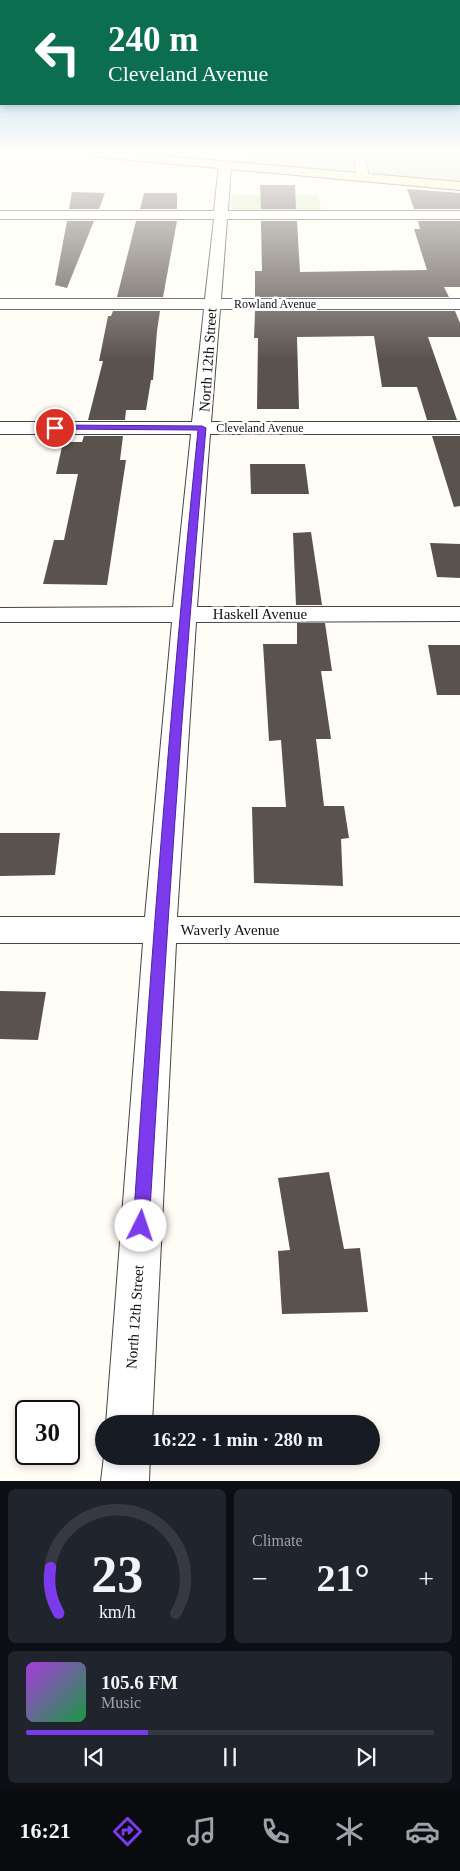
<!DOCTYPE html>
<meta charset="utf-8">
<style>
:root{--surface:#171b24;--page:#20242c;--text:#f1f3f6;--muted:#9ea1a6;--line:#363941;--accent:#7c3aed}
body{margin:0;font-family:Georgia,serif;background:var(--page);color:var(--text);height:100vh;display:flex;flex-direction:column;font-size:19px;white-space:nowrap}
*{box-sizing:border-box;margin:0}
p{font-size:16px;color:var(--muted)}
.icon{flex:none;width:28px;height:28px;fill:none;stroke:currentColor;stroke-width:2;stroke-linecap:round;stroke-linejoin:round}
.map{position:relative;height:1481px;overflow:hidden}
.side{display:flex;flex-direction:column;gap:8px;padding:8px;background:#0d0f14;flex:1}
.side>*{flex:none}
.hud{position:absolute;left:0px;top:0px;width:460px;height:105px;box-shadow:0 2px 8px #0003;background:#0b6e4f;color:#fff;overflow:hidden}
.speed{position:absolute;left:15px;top:1400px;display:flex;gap:10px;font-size:25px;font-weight:700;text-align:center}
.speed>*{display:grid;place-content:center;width:65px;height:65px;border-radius:50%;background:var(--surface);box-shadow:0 2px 8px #0003;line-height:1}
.speed .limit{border:2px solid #111;border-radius:8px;background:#fff;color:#111}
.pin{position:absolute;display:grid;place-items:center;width:42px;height:42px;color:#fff;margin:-21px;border:2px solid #fff;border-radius:50%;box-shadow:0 1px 5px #0007}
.me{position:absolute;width:55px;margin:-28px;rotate:4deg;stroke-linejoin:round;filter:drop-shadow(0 0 4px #0008)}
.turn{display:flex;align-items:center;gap:18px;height:105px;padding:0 25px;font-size:22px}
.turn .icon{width:65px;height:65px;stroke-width:2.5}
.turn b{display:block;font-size:35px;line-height:42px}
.big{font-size:38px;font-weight:700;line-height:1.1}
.side .widget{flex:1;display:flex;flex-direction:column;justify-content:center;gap:8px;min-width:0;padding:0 18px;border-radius:8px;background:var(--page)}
.side .dial{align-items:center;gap:0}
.dial svg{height:130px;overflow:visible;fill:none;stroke:var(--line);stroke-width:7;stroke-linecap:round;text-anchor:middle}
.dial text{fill:var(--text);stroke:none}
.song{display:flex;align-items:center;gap:15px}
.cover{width:60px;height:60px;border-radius:8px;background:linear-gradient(135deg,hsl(280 70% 55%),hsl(140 70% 35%))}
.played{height:5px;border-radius:2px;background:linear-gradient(90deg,var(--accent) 30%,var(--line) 30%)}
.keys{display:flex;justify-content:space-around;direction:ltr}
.heat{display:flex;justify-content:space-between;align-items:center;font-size:28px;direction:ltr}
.side .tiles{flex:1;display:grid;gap:8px;grid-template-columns:1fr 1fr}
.widget:last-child{grid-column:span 2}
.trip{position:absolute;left:95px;top:1415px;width:285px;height:50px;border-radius:25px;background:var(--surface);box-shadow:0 2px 8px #0003;font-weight:700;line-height:50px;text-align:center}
.menu{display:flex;height:80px;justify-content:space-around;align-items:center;background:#090b0e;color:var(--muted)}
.menu .icon{width:35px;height:35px}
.menu .on{color:var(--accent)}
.menu b{font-size:22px;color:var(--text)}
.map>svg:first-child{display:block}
.green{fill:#d5ebbd}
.building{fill:#5a524d}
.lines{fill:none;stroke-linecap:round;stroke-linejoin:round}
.street-casing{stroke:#444;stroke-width:2}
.secondary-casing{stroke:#333;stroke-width:2}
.street{fill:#fff;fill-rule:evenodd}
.secondary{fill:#fff6b0;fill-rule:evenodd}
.route{fill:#7c3aed;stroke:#51269a}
.labels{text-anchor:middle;stroke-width:5;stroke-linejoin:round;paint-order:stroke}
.far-street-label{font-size:12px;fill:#111;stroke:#fff}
.street-label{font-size:15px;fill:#111;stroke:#fff}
</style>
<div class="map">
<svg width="460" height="1481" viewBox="0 0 460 1481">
<rect width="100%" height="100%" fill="#fffdf5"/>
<g class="green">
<polygon points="249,153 350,153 353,169 343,172 249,163"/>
<polygon points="367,153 460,153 460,183 378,175 371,171"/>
<polygon points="231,195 318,195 322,213 232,211"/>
</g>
<g class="building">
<polygon points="260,185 295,185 296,209 261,209"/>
<polygon points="407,189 460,193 460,209 414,209"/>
<polygon points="72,192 105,193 99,209 69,209"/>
<polygon points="144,193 177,193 177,209 140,209"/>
<polygon points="67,221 94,221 67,288 55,285"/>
<polygon points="136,221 177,221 163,297 117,297"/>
<polygon points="261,221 297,221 300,272 427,270 414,229 420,229 418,221 460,221 460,287 444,287 449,297 255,297 255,271 262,271"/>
<polygon points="113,311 160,311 157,331 153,380 151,380 146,410 126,410 125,420 88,420 103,361 99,361 108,316 111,316"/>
<polygon points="255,311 455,311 460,323 460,337 428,337 457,420 427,420 417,387 382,387 374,336 297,337 299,409 257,409 258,338 254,338"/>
<polygon points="84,436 123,436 120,460 126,460 107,585 43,584 54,540 64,540 78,474 56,474 63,442 82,442"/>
<polygon points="432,436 460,436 460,506 454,507"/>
<polygon points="250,464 305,464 309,494 251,494"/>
<polygon points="311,532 322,605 296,605 293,533"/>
<polygon points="430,543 460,544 460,578 437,577"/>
<polygon points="297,623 325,623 332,671 321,671 331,739 316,739 324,806 344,806 349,838 341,839 343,886 254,883 252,807 286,807 281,740 269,741 263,644 297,644"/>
<polygon points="428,645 460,645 460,695 437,695"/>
<polygon points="0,833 60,833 55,875 0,876"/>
<polygon points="0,991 46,992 38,1040 0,1039"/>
<polygon points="329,1172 344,1249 360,1248 368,1312 282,1314 278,1251 290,1250 278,1178"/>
</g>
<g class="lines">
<defs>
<g id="street">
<polygon points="352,153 364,153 369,176 367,179 359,179 357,176"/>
<polygon points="225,160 231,164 228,211 460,211 460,219 227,219 221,299 460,299 460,309 220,309 211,422 460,422 460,434 210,434 197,607 460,607 460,621 196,622 177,917 460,917 460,943 176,943 152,1424 106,1424 143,943 0,943 0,917 145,917 172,622 0,622 0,608 173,607 191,434 0,434 0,422 192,422 204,309 0,309 0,299 205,299 214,219 0,219 0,211 214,211 219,164"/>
<polygon points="104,1456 150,1456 149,1481 101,1481"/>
</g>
<polygon id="secondary" points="91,153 132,153 460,182 460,190 97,157"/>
</defs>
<use href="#street" class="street-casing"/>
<use href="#secondary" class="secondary-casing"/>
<use href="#street" class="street"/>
<use href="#secondary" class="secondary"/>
</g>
<linearGradient id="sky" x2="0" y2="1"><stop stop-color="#95c6ee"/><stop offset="0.42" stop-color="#fffefa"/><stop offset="1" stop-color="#fffefa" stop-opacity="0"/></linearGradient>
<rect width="460" height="360" fill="url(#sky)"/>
<path class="route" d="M55,425l147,1 4,2c-24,266 -41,532 -57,798l-2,6 -6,3 -6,-3 -2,-6c18,-265 38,-531 65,-796l-146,-1 -1,-1z"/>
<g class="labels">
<g class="far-street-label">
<text x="275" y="308">Rowland Avenue</text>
<text x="260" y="432">Cleveland Avenue</text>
</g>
<g class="street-label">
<text transform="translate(208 360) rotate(-86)" y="5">North 12th Street</text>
<text x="260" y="619">Haskell Avenue</text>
<text x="230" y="935">Waverly Avenue</text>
<text transform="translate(135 1317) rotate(-86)" y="5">North 12th Street</text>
</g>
</g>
</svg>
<div class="speed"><div class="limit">30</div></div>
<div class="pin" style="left:55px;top:428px;background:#d93025"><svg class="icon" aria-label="arrive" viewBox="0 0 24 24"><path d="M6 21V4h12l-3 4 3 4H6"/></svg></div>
<svg class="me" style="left:141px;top:1226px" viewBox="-20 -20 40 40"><circle r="19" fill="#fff"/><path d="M0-13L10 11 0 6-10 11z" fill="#7c3aed"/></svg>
<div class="trip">16:22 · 1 min · 280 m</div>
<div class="hud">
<div class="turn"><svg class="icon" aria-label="left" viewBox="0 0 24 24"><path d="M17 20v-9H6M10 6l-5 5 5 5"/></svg><div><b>240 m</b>Cleveland Avenue</div></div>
</div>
</div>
<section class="side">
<div class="tiles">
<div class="widget dial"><svg viewBox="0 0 100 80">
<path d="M14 69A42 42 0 1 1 86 69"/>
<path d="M14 69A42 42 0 0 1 9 41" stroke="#7c3aed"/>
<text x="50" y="56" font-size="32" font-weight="700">23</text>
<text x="50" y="72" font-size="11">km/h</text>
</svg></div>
<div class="widget"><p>Climate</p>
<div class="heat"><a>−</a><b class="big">21°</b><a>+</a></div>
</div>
<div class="widget">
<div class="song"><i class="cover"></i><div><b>105.6 FM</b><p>Music</p></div></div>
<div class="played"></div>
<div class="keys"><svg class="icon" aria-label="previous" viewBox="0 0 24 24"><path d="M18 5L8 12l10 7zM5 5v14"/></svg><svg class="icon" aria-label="pause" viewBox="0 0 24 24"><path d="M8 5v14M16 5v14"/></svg><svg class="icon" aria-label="next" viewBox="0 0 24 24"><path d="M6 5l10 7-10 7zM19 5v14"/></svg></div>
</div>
</div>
</section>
<nav class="menu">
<b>16:21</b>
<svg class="icon on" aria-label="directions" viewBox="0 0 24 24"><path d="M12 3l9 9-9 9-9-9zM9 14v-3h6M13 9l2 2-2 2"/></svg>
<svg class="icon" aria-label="music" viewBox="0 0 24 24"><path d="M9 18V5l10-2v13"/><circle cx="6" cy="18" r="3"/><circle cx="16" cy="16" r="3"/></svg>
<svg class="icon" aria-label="phone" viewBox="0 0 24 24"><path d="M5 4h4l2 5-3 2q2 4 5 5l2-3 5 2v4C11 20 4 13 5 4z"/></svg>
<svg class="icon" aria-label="climate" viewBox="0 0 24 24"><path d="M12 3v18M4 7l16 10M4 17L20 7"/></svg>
<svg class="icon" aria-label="car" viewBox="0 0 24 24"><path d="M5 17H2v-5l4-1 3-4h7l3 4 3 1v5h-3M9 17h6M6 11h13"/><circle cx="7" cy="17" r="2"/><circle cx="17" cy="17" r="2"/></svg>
</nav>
